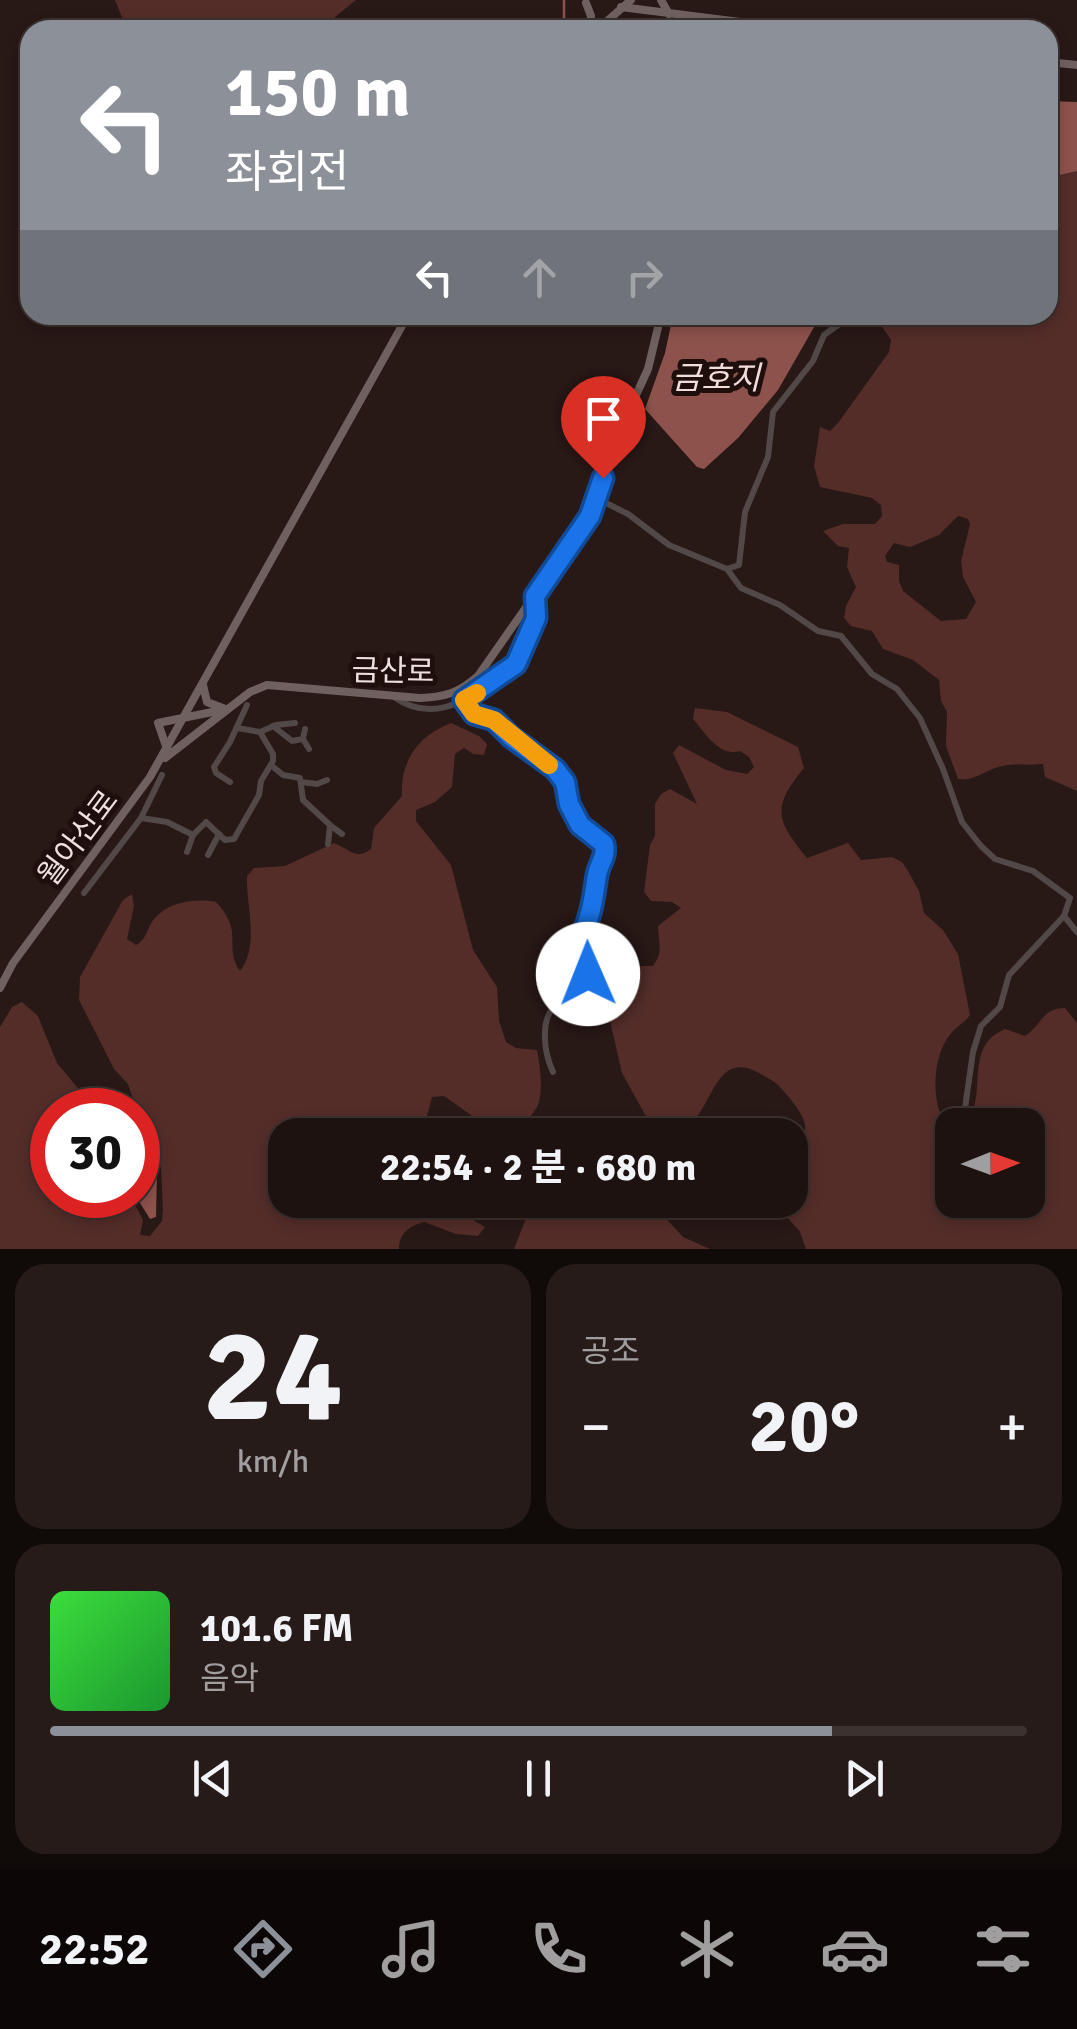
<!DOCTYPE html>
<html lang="ko">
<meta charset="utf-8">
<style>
:root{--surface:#1e1210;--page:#261b19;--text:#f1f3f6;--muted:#a19e9f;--line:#3c3230;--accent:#8c9099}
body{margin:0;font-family:Signika,"Noto Sans KR",sans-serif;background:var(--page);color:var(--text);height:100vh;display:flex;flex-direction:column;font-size:38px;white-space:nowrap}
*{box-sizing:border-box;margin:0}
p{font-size:32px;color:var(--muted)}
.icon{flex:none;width:55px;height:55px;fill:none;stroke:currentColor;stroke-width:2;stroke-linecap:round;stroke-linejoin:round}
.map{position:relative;height:1249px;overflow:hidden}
.side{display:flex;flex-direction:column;gap:15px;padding:15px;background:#100a09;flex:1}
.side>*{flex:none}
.banner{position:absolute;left:20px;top:20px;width:1038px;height:305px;border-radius:30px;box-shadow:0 5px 15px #0003,0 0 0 2px var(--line);background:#8c9099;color:#fff;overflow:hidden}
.needle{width:65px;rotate:89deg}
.tools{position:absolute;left:935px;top:1108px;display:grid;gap:20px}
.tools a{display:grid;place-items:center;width:110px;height:110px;border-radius:20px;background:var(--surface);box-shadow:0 5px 15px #0003,0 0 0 2px var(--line);font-size:50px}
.speed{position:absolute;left:30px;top:1088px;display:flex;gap:20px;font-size:50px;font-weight:700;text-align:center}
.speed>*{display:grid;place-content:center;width:130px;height:130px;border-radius:50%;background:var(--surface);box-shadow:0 5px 15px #0003,0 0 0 2px var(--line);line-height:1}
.speed .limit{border:15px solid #d22;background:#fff;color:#111}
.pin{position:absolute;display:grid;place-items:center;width:85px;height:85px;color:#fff;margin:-102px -42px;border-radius:50% 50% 50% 0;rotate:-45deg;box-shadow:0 0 10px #0007}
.pin .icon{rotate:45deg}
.me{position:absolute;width:110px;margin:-55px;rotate:359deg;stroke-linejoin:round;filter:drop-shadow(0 0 8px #0008)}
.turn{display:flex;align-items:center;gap:35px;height:210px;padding:0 40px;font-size:45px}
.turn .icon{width:130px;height:130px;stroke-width:2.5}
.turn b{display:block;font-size:70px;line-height:85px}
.lanes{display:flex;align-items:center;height:95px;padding:0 40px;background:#0003;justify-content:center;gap:50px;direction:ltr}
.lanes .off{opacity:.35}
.big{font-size:75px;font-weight:700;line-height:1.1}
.side .card{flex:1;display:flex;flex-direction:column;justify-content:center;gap:15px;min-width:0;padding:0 35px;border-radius:30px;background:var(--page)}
.side .dial{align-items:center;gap:0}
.dial b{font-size:130px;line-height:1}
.song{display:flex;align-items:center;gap:30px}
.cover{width:120px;height:120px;border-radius:15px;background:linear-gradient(135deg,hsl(120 70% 55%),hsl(130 70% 35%))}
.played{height:10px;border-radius:5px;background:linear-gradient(90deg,var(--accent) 80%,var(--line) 80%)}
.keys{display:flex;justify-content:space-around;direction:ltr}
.heat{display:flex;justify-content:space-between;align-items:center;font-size:55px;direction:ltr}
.side .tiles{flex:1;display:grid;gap:15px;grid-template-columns:1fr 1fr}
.card:last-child{grid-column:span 2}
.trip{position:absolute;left:268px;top:1118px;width:540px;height:100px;border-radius:30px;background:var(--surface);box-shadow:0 5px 15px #0003,0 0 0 2px var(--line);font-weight:700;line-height:100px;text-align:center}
.dock{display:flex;height:160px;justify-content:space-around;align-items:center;background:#0c0706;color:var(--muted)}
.dock .icon{width:70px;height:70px}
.dock .on{color:var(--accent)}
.dock b{font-size:45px;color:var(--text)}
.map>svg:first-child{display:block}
.green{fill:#542d29;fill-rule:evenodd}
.water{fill:#8e524c}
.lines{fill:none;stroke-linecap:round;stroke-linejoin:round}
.stream{stroke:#8e524c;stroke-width:2.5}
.street{stroke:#514847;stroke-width:6}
.secondary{stroke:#6f615f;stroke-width:8}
.route-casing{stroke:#114b97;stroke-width:25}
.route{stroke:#1a73e8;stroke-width:18}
.slow{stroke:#f59e0b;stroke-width:18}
.labels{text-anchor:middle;stroke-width:10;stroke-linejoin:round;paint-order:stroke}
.street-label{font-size:30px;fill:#ede1e0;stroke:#1e0f0d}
.water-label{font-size:32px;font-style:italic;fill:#f1dddb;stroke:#1e0f0d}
</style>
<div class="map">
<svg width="1077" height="1249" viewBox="0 0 1077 1249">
<rect width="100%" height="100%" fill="#281816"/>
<g class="green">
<polygon points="115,0 356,0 319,30 138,30 126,27"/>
<path d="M1077,171v620l-32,-14 -2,-13c-13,2 -28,-1 -40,2 -18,3 -28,16 -45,13l-12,-33 1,-34 -6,-11 -2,-21 -26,-20 -30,-11 -11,-18 -21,-5 -7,-8 2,-12 10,-19 -9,-20 2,-19 -11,-2 -15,-15 20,-7h32l7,-8 -1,-11 -9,-7 -52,-11 -6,-21 6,-39 10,4 8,-8 51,-71 2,-12 -17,-25h174v-137zM958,516l10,3 2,5 -9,37 2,16 13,25 -10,17 -25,2 -38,-30 -4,-10v-16l-12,-3 -2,-6 9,-13 16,4 29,-12z"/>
<path d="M695,708l32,4 71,35 6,21c-33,40 -28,52 3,90l41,-15 13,17 31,-3 10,5 6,9 11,20 5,22 19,17 15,24 12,61c-5,7 -11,10 -17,16 -19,20 -22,60 -12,84l15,10h-4v75h76v-75h-67c32,-21 -2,-77 44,-96l20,7c17,-11 17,-28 40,-28l12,15v226h-271l-6,-17 -27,-31 17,-1c0,-10 -2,-22 0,-31 2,-15 17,-30 15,-44 -2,-13 -18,-30 -26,-39 -6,-6 -13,-9 -20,-13 -58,-32 -43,82 -106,56l-31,-56 -12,-52 8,-21 17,-13 -3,-21h21c11,-14 5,-24 5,-40l23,-18 -9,-6 -21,-1 -7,-9 6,-47 5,-9v-32l6,-10 9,-5 27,15 -24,-51 6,-8 47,25 21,4 7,-7 -5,-10 -9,-6c-21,6 -34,-17 -47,-32z"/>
<path d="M451,723l28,13 8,8 -3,11 -11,-1 -9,-6 -9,6 -3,33 -17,15 -19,8v11l35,44 22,85 24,37 2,34 7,21 10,6 21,2c3,16 7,42 0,57 -6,10 -13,16 -15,28h-23l-55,-39 -12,1 -10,38h-137v65h154l46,27 -7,9 -22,-2 -32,-12c-14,4 -25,11 -25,27h-399v-222l12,-20 10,-5 16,14 19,47 39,47h-44v85h78l13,25 -3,15 10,1 12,-15 1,-11 -2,-42 -15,-52 -11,-11 -7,-21 -14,-15 -35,-69 1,-23 43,-77 9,-6 2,12 -7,33 9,6c12,-7 10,-16 18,-26 14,-17 41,-21 62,-17 29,31 7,43 24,69 20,-26 6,-65 7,-95l7,-8 31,-2 49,-23c16,6 21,18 37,6l3,-21 28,-32c-2,-34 15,-60 49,-73z"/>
<polygon points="528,1200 649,1200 683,1237 710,1249 514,1249 526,1218"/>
</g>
<g class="water">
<polygon points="1048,101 1077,102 1077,171 1048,178"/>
<polygon points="673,315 826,315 817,322 778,390 738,438 704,469 697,467 645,409 665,353"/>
<polygon points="138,1117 141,1117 157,1170 156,1217 150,1219 135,1195"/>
</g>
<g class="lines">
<polyline class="stream" points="564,0 564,30"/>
<g class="street">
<polyline points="598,499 628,514 669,545 727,569 739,565 745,512 768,457 773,412 813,361 824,335 845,320"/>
<polyline points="727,569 741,588 780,605 818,631 841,636 872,674 897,689 920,718 943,769 962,822 981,846 995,859 1033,871 1070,898 1064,916 1009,975 1000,1007 981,1026 973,1052 965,1108 953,1125"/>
<path d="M394,697c36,25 67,7 98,-15 9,-6 19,-11 24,-20 13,-18 21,-44 19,-66"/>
<path d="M464,701l11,13 19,6 17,17 44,32 10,13 4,22 11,21 26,24 -8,20 -9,54 -8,15 7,36c-6,17 -14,19 -28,28 -22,13 -16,51 -7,70"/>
<polyline points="273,726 292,741 303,739 305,729"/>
<polyline points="260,732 276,725 295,723"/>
<polyline points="303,739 309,749"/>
<polyline points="272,766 283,775 300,778 303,800 330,825 328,844"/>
<polyline points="230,782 216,773 214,767 230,742 247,705"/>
<polyline points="301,782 317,784 327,780"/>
<polyline points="141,818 167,822 193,835 206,822 225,840 234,839 259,795 261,781 273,761 273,754 260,732 237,728"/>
<polyline points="331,826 342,834"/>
<polyline points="187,852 193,835"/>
<polyline points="208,855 219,834"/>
<polyline points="84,893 141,818 162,775"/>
<polyline points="1064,916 1077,932"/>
</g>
<g class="secondary">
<polyline points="661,0 669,14"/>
<polyline points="586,3 591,16 590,30"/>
<polyline points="621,7 748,23 758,30"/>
<polyline points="597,30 631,0"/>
<polyline points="1048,62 1077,65"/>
<polyline points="203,685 207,702 223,708"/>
<polyline points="167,749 158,723 222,710"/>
<path d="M165,758l85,-66 17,-7 153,13c25,-1 39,-5 58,-22l112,-160 18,-60 40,-87 13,-54"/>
<polyline points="0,988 13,963 150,777 408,315"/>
</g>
</g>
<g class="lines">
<defs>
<path id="route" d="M588,974l-7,-36c11,-24 12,-38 16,-63 2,-12 10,-18 7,-31l-24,-19 -11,-21 -4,-22 -10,-13 -44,-32 -17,-17 -20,-6 -10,-14 52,-36 20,-46 -1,-22 55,-80 13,-38"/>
</defs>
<use href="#route" class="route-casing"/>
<use href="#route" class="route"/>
<polyline class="slow" points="477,693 464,700 474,714 494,720 549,765"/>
</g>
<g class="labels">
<g class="street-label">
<text transform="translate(393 671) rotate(1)" y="10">금산로</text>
<text transform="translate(78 838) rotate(-53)" y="10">월아산로</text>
</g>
<g class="water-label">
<text x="716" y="389">금호지</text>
</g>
</g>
</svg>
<div class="tools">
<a><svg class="needle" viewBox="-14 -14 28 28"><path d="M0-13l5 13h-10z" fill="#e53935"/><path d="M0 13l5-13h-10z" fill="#a19e9f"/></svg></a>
</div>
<div class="speed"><div class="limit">30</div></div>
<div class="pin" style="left:603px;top:478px;background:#d93025"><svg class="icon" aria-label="arrive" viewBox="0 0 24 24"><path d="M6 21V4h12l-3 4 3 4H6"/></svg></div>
<svg class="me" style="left:588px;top:974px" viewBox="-20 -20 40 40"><circle r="19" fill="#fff"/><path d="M0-13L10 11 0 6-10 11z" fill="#1a73e8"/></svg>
<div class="trip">22:54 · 2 분 · 680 m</div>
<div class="banner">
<div class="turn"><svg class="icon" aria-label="left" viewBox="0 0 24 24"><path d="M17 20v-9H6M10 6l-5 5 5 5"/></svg><div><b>150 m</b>좌회전</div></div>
<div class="lanes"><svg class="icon" aria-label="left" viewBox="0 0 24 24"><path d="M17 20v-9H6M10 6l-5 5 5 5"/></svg><svg class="icon off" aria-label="ahead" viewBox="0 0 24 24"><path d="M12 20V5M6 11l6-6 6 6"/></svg><svg class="icon off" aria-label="right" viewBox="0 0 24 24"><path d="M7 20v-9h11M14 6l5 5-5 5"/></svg></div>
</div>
</div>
<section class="side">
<div class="tiles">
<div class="card dial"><b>24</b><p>km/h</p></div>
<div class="card"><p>공조</p>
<div class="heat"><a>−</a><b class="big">20°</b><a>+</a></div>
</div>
<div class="card">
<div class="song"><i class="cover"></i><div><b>101.6 FM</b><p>음악</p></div></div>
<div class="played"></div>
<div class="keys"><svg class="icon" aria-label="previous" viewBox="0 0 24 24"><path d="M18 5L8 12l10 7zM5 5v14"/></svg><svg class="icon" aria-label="pause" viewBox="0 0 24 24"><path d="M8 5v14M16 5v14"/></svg><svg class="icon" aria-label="next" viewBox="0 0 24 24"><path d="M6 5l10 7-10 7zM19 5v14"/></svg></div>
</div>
</div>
</section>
<nav class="dock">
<b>22:52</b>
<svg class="icon on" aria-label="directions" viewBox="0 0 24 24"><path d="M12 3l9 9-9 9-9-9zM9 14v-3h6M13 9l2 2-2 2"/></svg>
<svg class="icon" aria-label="music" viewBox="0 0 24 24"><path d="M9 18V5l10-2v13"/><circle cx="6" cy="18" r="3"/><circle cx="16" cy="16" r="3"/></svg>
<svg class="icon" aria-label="phone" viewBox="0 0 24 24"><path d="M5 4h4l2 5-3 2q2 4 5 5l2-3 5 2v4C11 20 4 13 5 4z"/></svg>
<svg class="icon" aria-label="climate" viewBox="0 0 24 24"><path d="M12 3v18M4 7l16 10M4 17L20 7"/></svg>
<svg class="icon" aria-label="car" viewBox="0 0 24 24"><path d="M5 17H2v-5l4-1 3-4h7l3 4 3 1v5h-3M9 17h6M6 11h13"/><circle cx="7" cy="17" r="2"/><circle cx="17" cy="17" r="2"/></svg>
<svg class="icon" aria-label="filters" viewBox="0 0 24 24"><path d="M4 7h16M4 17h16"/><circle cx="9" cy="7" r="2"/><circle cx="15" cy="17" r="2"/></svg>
</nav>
